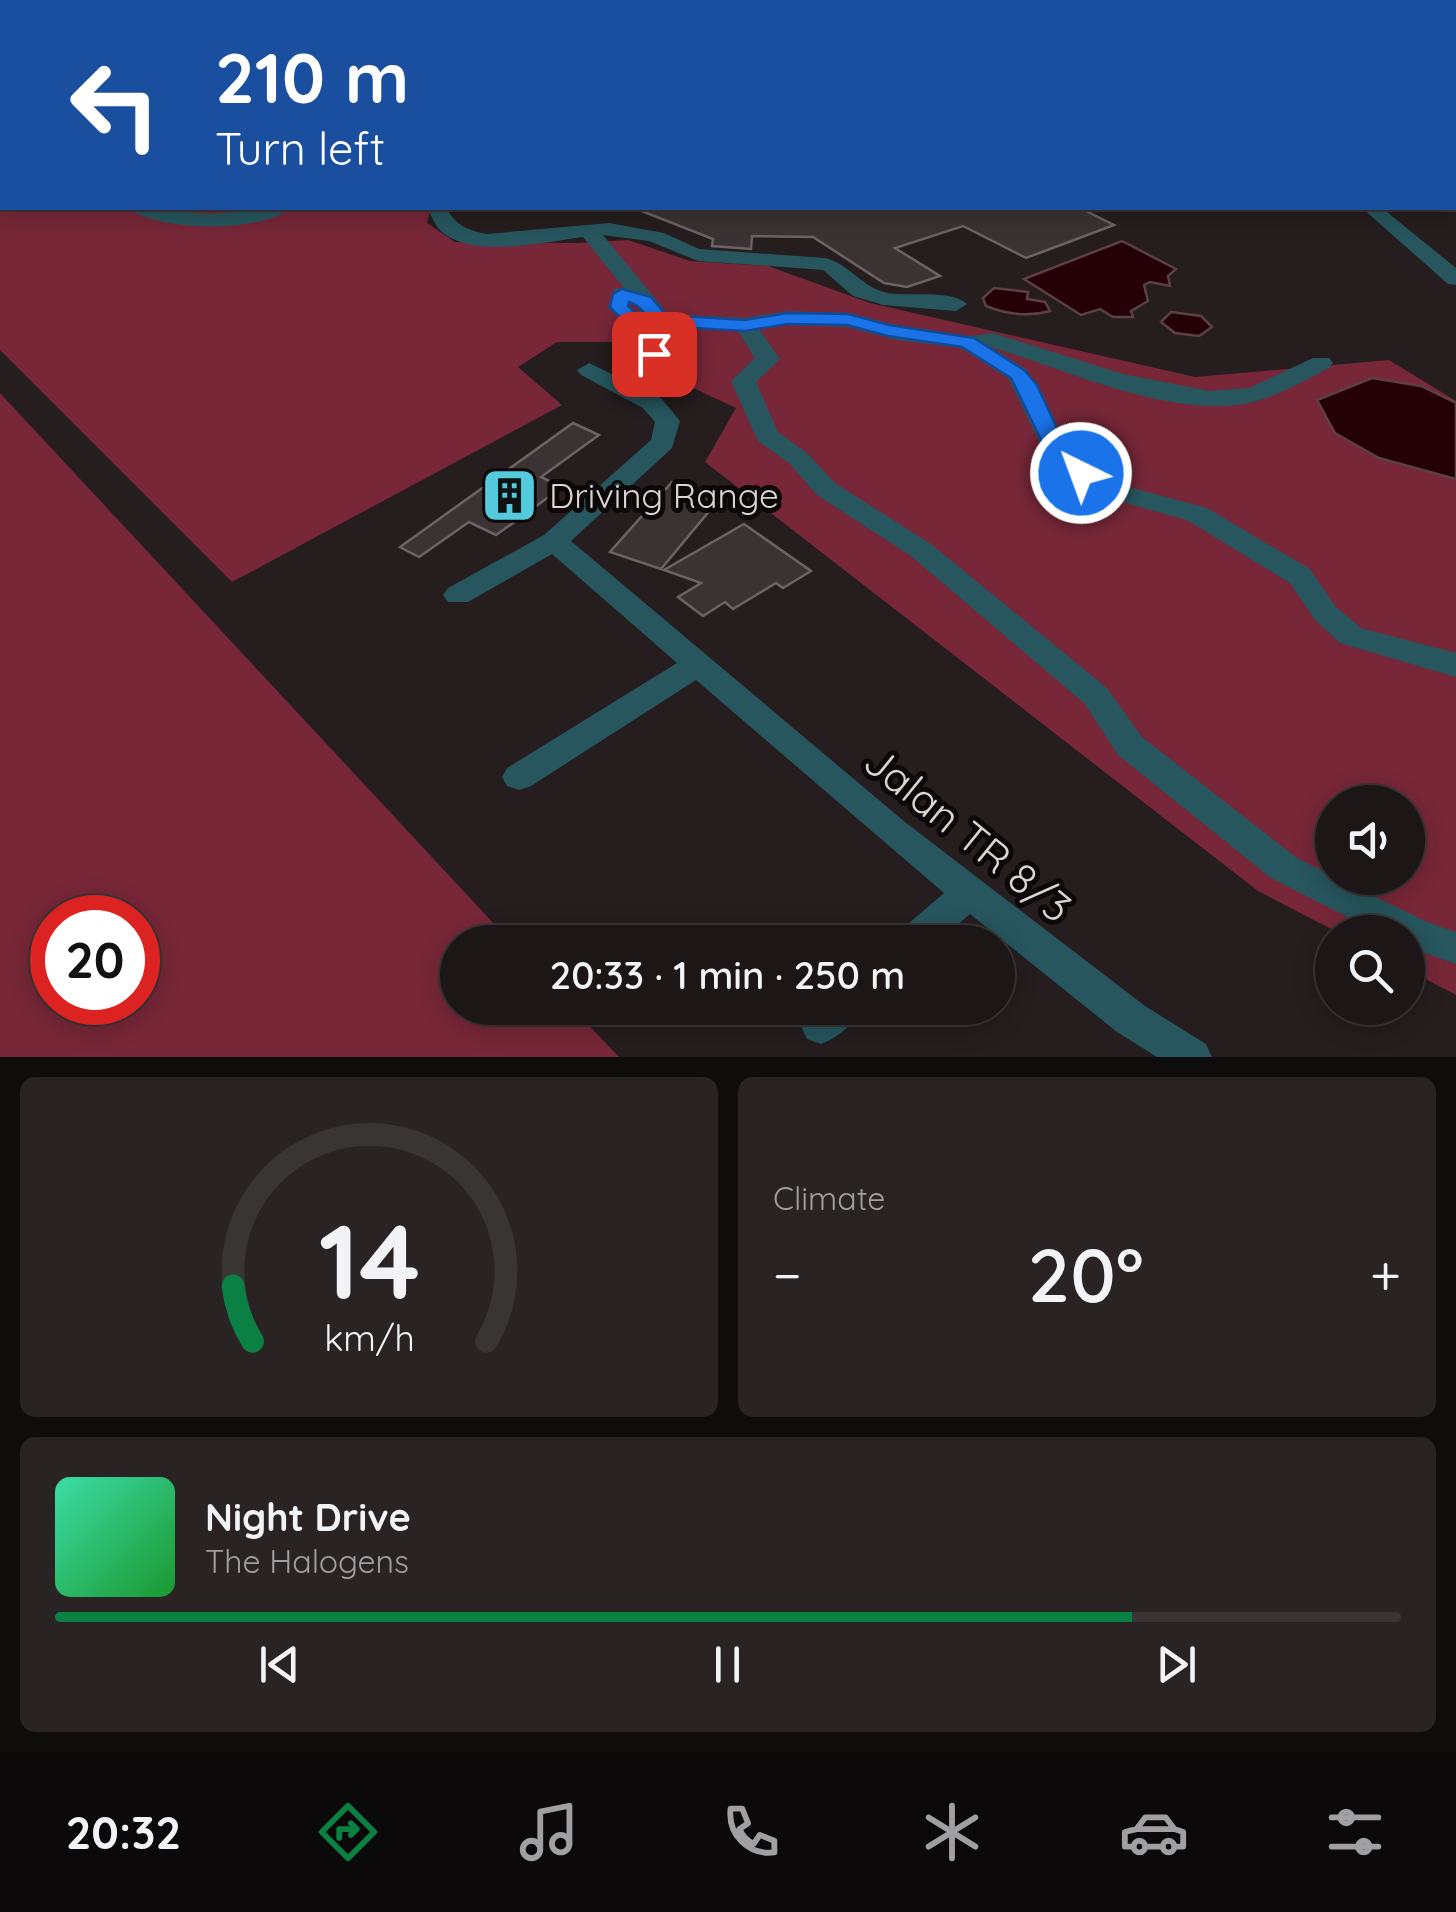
<!DOCTYPE html>
<meta charset="utf-8">
<style>
:root{--surface:#1c1616;--page:#292323;--text:#f1f3f6;--muted:#a09fa1;--line:#3a3535;--accent:#0b8043}
body{margin:0;font-family:Quicksand,sans-serif;background:var(--page);color:var(--text);height:100vh;display:flex;flex-direction:column;font-size:38px;white-space:nowrap}
*{box-sizing:border-box;margin:0}
p{font-size:32px;color:var(--muted)}
.icon{flex:none;width:55px;height:55px;fill:none;stroke:currentColor;stroke-width:2;stroke-linecap:round;stroke-linejoin:round}
.map{position:relative;height:1057px;overflow:hidden}
.drawer{display:flex;flex-direction:column;gap:20px;padding:20px;background:#0f0c0c;flex:1}
.drawer>*{flex:none}
.banner{position:absolute;left:0px;top:0px;width:1458px;height:210px;box-shadow:0 5px 25px #0003,0 0 0 2px var(--line);background:#1a4fa0;color:#fff;overflow:hidden}
.tools{position:absolute;left:1315px;top:785px;display:grid;gap:20px}
.tools a{display:grid;place-items:center;width:110px;height:110px;border-radius:50%;background:var(--surface);box-shadow:0 5px 25px #0003,0 0 0 2px var(--line);font-size:50px}
.speed{position:absolute;left:30px;top:895px;display:flex;gap:20px;font-size:50px;font-weight:700;text-align:center}
.speed>*{display:grid;place-content:center;width:130px;height:130px;border-radius:50%;background:var(--surface);box-shadow:0 5px 25px #0003,0 0 0 2px var(--line);line-height:1}
.speed .limit{border:15px solid #d22;background:#fff;color:#111}
.pin{position:absolute;display:grid;place-items:center;width:85px;height:85px;color:#fff;margin:-42px;border-radius:20px;box-shadow:0 5px 15px #0006}
.me{position:absolute;width:110px;margin:-55px;rotate:318deg;stroke-linejoin:round;filter:drop-shadow(0 0 8px #0008)}
.turn{display:flex;align-items:center;gap:35px;height:210px;padding:0 50px;font-size:45px}
.turn .icon{width:130px;height:130px;stroke-width:2.5}
.turn b{display:block;font-size:70px;line-height:85px}
.big{font-size:75px;font-weight:600;line-height:1.1}
.drawer .tile{flex:1;display:flex;flex-direction:column;justify-content:center;gap:15px;min-width:0;padding:0 35px;border-radius:15px;background:var(--page)}
.drawer .dial{align-items:center;gap:0}
.dial svg{height:260px;overflow:visible;fill:none;stroke:var(--line);stroke-width:7;stroke-linecap:round;text-anchor:middle}
.dial text{fill:var(--text);stroke:none}
.song{display:flex;align-items:center;gap:30px}
.cover{width:120px;height:120px;border-radius:15px;background:linear-gradient(135deg,hsl(160 70% 55%),hsl(130 70% 35%))}
.played{height:10px;border-radius:5px;background:linear-gradient(90deg,var(--accent) 80%,var(--line) 80%)}
.keys{display:flex;justify-content:space-around;direction:ltr}
.heat{display:flex;justify-content:space-between;align-items:center;font-size:55px;direction:ltr}
.drawer .tiles{flex:1;display:grid;gap:20px;grid-template-columns:1fr 1fr}
.tile:last-child{grid-column:span 2}
.trip{position:absolute;left:440px;top:925px;width:575px;height:100px;border-radius:50px;background:var(--surface);box-shadow:0 5px 25px #0003,0 0 0 2px var(--line);font-weight:600;line-height:100px;text-align:center}
.tabs{display:flex;height:160px;justify-content:space-around;align-items:center;background:#0b0909;color:var(--muted)}
.tabs .icon{width:70px;height:70px}
.tabs .selected{color:var(--accent)}
.tabs b{font-size:45px;color:var(--text)}
.map>svg:first-child{display:block}
.green{fill:#772738;fill-rule:evenodd}
.water{fill:#250007;stroke:#5b4045;stroke-width:2.5}
.building{fill:#3a3233;stroke:#6d6364;stroke-width:2.5}
.lines{fill:none;stroke-linecap:round;stroke-linejoin:round}
.path{stroke:#7c7576;stroke-width:2.5;stroke-dasharray:2.5 5;stroke-linecap:butt}
.minor{fill:#27565e;fill-rule:evenodd}
.route{fill:#1a73e8;stroke:#114b97;stroke-width:2.5}
.labels{text-anchor:middle;stroke-width:10;stroke-linejoin:round;paint-order:stroke}
.poi-label{font-size:35px;fill:#dad4d5;stroke:#0c0808;text-anchor:start}
.near-street-label{font-size:42px;fill:#dad4d5;stroke:#0c0808}
</style>
<div class="map">
<svg width="1456" height="1057" viewBox="0 0 1456 1057">
<rect width="100%" height="100%" fill="#251d1e"/>
<g class="green">
<path d="M0,0l74,2h-72v206h429l-4,15 28,19 122,1 51,-3 62,21 78,5 102,37 325,74 194,-17 67,41v594l-48,-25v-38h-71l-79,-41 -553,-429 31,-54 -64,-30 -41,-36h-74l-39,25 44,38 -330,177 -232,-232zM1332,802h76v76h-76z"/>
<path d="M0,393l511,549h-53v66h114l47,49h-619zM52,918h86v84h-86z"/>
</g>
<g class="water">
<polygon points="1122,241 1176,269 1168,276 1170,286 1150,282 1144,285 1148,301 1131,311 1133,317 1113,317 1100,309 1081,315 1024,279"/>
<path d="M994,288l34,4 -1,7 18,3 5,9c-21,6 -44,3 -64,-5l-3,-8z"/>
<polygon points="1171,312 1201,316 1212,327 1199,336 1175,333 1161,322"/>
<polygon points="1372,378 1421,386 1456,403 1456,479 1379,458 1335,433 1317,400"/>
</g>
<g class="building">
<polygon points="634,208 1080,208 1114,225 1026,258 963,226 895,248 940,276 907,287 884,283 813,237 752,236 751,249 712,246 713,239"/>
<polygon points="573,423 599,435 541,477 562,487 520,518 496,535 469,522 419,557 400,547"/>
<polygon points="672,482 721,497 661,569 610,552"/>
<polygon points="744,524 811,571 783,588 776,583 733,609 725,602 703,616 678,597 701,583 664,570"/>
</g>
<g class="lines">
<polyline class="path" points="1211,0 1218,2"/>
<g class="minor">
<polygon points="1016,0 1038,0 1039,2 1017,2"/>
<polygon points="1358,0 1382,0 1383,2 1359,2"/>
<polygon points="1407,0 1442,0 1443,2 1408,2"/>
<rect x="1455" y="21" width="1" height="10"/>
<polygon points="0,66 2,67 2,77 0,76"/>
<rect x="1455" y="124" width="1" height="11"/>
<path d="M129,208l81,6 80,-6c-27,25 -133,24 -161,0z"/>
<path d="M427,208h19c11,18 21,22 41,26l122,-11 55,10 35,16 126,9c25,6 37,30 63,35 22,4 63,-4 79,11l-11,7 -73,-6 -30,-9 -30,-26 -125,-9 -49,-20 -46,-6 65,79 77,4 42,-7 61,2 50,13 71,10 24,-3 130,41 87,17 39,-3 64,-30h16l4,5 -4,5c-29,15 -59,33 -92,37 -77,9 -173,-36 -246,-58l35,22 43,80 21,18 28,17 89,24 103,61 25,37 26,22 95,25v24l-116,-34 -25,-23 -25,-37 -103,-63 -87,-24 -28,-17 -27,-26 -37,-75 -47,-30 -64,-8 -50,-13 -60,-2 -28,4 21,30 -24,23 22,50 29,21 28,30 96,61 176,144 35,49 155,121 130,64 29,10v32l-48,-17v-15h-31l-106,-54 -153,-123 -33,-51 -174,-148 -94,-61 -28,-32 -31,-22 -27,-60 24,-23 -17,-27 -85,-6 -21,-27 -2,8 28,26 7,20 16,19 -12,7c-20,-5 -21,-24 -30,-39 -7,-12 -22,-21 -31,-32l6,-18 10,-1 -41,-51c-37,5 -116,23 -144,-8 -5,-6 -8,-15 -12,-21z"/>
<polygon points="1362,208 1382,208 1456,268 1456,285 1448,284"/>
<polygon points="589,363 661,398 680,421 672,448 571,541 905,822 1145,1006 1206,1044 1212,1057 1157,1057 1117,1032 970,914 938,942 894,942 900,931 944,893 696,680 531,786 519,790 507,786 502,777 507,768 677,663 552,554 468,602 448,602 443,595 448,588 544,535 651,440 655,422 643,408 581,375 577,370"/>
<path d="M814,1008h47c-9,18 -22,29 -40,36l-14,-5 -6,-13z"/>
</g>
</g>
<path class="route" d="M622,289l29,8 15,18 79,5 42,-7 61,1 41,11 85,13 50,32 13,15 30,65 25,23 -11,7 -8,-2 -25,-24 -37,-76 -49,-31 -74,-11 -41,-11 -60,-1 -42,7 -85,-5c-13,-4 -16,-20 -31,-24l-1,4 29,27 7,21 -10,5 -7,-1 -6,-19 -31,-32 3,-13z"/>
<defs>
<symbol id="building-square" viewBox="-11 -11 22 22"><rect x="-9" y="-9" width="18" height="18" rx="4" fill="#54cadd" stroke="#0c0808"/><path d="M-4-6H4V6H1V3H-1V6H-4ZM-2.5-4.3h1.7v1.8h-1.7ZM.8-4.3h1.7v1.8H.8ZM-2.5-1h1.7V.8h-1.7ZM.8-1h1.7V.8H.8Z" fill="#111"/></symbol>
</defs>
<g fill-rule="evenodd">
<use href="#building-square" x="478" y="464" width="63" height="63"/>
</g>
<g class="labels">
<g class="poi-label">
<text x="549" y="508">Driving Range</text>
</g>
<g class="near-street-label">
<text transform="translate(968 834) rotate(39)" y="15">Jalan TR 8/3</text>
</g>
</g>
</svg>
<div class="tools">
<a><svg class="icon" aria-label="sound" viewBox="0 0 24 24"><path d="M4 9h4l5-4v14l-5-4H4zM17 9q2 3 0 6"/></svg></a>
<a><svg class="icon" aria-label="search" viewBox="0 0 24 24"><circle cx="10" cy="10" r="6"/><path d="M15 15l6 6"/></svg></a>
</div>
<div class="speed"><div class="limit">20</div></div>
<div class="pin" style="left:654px;top:354px;background:#d93025"><svg class="icon" aria-label="arrive" viewBox="0 0 24 24"><path d="M6 21V4h12l-3 4 3 4H6"/></svg></div>
<svg class="me" style="left:1081px;top:473px" viewBox="-20 -20 40 40"><circle r="17" fill="#1a73e8" stroke="#fff" stroke-width="3"/><path d="M0-11L8 9 0 5-8 9z" fill="#fff"/></svg>
<div class="trip">20:33 · 1 min · 250 m</div>
<div class="banner">
<div class="turn"><svg class="icon" aria-label="left" viewBox="0 0 24 24"><path d="M17 20v-9H6M10 6l-5 5 5 5"/></svg><div><b>210 m</b>Turn left</div></div>
</div>
</div>
<section class="drawer">
<div class="tiles">
<div class="tile dial"><svg viewBox="0 0 100 80">
<path d="M14 69A42 42 0 1 1 86 69"/>
<path d="M14 69A42 42 0 0 1 8 52" stroke="#0b8043"/>
<text x="50" y="56" font-size="32" font-weight="700">14</text>
<text x="50" y="72" font-size="11">km/h</text>
</svg></div>
<div class="tile"><p>Climate</p>
<div class="heat"><a>−</a><b class="big">20°</b><a>+</a></div>
</div>
<div class="tile">
<div class="song"><i class="cover"></i><div><b>Night Drive</b><p>The Halogens</p></div></div>
<div class="played"></div>
<div class="keys"><svg class="icon" aria-label="previous" viewBox="0 0 24 24"><path d="M18 5L8 12l10 7zM5 5v14"/></svg><svg class="icon" aria-label="pause" viewBox="0 0 24 24"><path d="M8 5v14M16 5v14"/></svg><svg class="icon" aria-label="next" viewBox="0 0 24 24"><path d="M6 5l10 7-10 7zM19 5v14"/></svg></div>
</div>
</div>
</section>
<nav class="tabs">
<b>20:32</b>
<svg class="icon selected" aria-label="directions" viewBox="0 0 24 24"><path d="M12 3l9 9-9 9-9-9zM9 14v-3h6M13 9l2 2-2 2"/></svg>
<svg class="icon" aria-label="music" viewBox="0 0 24 24"><path d="M9 18V5l10-2v13"/><circle cx="6" cy="18" r="3"/><circle cx="16" cy="16" r="3"/></svg>
<svg class="icon" aria-label="phone" viewBox="0 0 24 24"><path d="M5 4h4l2 5-3 2q2 4 5 5l2-3 5 2v4C11 20 4 13 5 4z"/></svg>
<svg class="icon" aria-label="climate" viewBox="0 0 24 24"><path d="M12 3v18M4 7l16 10M4 17L20 7"/></svg>
<svg class="icon" aria-label="car" viewBox="0 0 24 24"><path d="M5 17H2v-5l4-1 3-4h7l3 4 3 1v5h-3M9 17h6M6 11h13"/><circle cx="7" cy="17" r="2"/><circle cx="17" cy="17" r="2"/></svg>
<svg class="icon" aria-label="filters" viewBox="0 0 24 24"><path d="M4 7h16M4 17h16"/><circle cx="9" cy="7" r="2"/><circle cx="15" cy="17" r="2"/></svg>
</nav>
